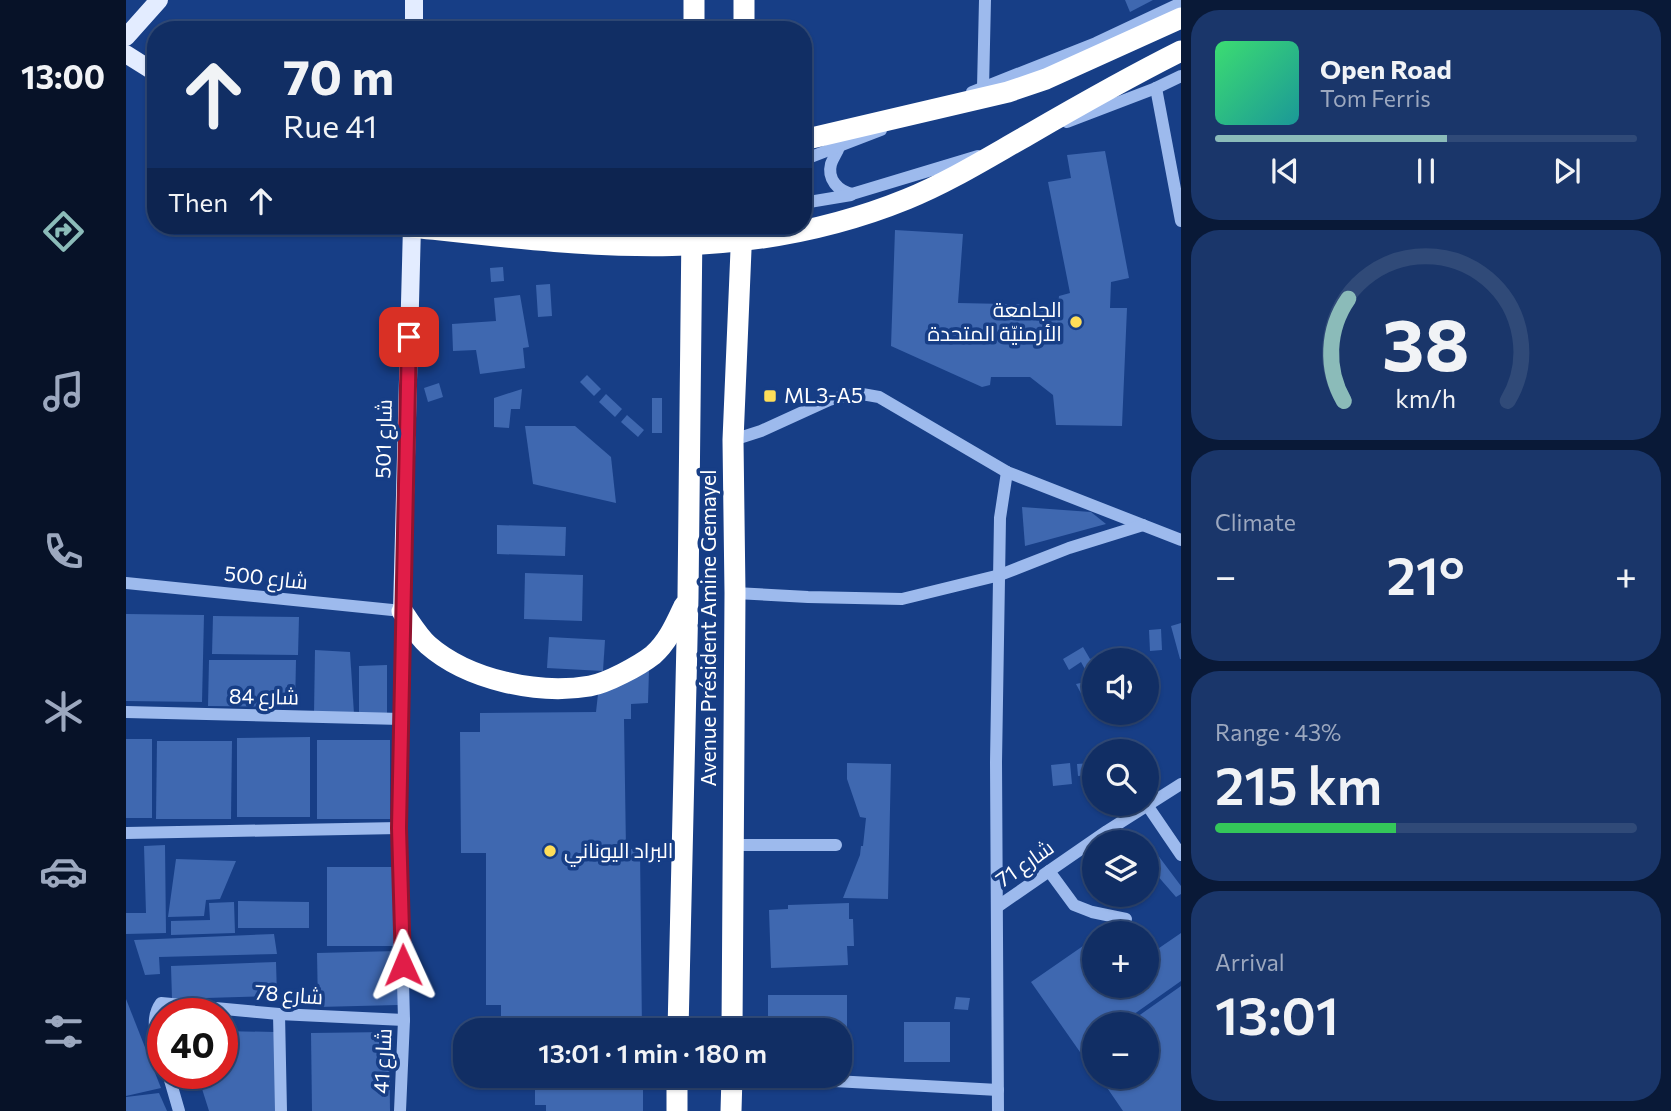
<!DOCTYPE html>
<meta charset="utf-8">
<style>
:root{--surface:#112e64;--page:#1a366a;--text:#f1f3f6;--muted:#9ca8bf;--line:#304a78;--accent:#8bbbb9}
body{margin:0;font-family:Commissioner,Cairo,sans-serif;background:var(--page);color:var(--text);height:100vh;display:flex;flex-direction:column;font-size:26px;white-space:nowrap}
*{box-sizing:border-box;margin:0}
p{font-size:23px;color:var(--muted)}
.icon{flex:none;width:38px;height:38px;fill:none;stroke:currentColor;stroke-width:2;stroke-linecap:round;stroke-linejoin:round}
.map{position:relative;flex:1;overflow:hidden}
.details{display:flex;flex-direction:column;gap:10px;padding:10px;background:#091937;width:490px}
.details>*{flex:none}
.hud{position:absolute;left:21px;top:21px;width:665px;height:214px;border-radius:28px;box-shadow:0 2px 5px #0004,0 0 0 2px var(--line);background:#112e64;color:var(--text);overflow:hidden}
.fabs{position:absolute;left:956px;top:648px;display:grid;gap:14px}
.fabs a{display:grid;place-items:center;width:77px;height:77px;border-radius:50%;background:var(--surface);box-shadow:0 2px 5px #0004,0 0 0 2px var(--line);font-size:35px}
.speed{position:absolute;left:21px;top:998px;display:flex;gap:14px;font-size:35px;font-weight:700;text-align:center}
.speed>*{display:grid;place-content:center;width:91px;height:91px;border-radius:50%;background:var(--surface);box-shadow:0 2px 5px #0004,0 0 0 2px var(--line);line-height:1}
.speed .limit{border:10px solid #d22;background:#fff;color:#111}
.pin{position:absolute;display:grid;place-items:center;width:60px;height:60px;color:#fff;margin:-30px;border-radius:14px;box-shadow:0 4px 10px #0006}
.me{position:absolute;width:77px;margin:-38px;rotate:359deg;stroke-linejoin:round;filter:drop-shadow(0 0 5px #0008)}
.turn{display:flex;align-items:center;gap:24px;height:147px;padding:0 21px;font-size:32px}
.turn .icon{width:91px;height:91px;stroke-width:2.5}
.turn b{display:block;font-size:49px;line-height:60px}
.then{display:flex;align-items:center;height:66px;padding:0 21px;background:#0003;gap:14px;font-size:26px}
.big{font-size:52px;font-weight:600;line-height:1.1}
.details .card{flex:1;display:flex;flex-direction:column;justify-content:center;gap:10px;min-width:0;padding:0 24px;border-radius:28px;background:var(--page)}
.details .dial{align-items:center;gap:0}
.dial svg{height:182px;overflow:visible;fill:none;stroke:var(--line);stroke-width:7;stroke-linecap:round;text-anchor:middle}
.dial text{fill:var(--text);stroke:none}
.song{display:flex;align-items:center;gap:21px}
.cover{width:84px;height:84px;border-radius:10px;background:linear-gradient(135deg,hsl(140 70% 55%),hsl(180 70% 35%))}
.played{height:7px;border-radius:4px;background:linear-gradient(90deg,var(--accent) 55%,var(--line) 55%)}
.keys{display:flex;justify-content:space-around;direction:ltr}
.heat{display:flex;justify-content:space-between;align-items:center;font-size:38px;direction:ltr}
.charge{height:10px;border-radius:5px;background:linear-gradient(90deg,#34c759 43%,var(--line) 0)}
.trip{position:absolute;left:327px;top:1018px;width:399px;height:70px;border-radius:28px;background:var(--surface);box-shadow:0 2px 5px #0004,0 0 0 2px var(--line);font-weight:600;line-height:70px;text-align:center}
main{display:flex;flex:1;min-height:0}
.tabs{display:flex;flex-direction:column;width:126px;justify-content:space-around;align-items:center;background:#071228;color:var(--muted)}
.tabs .icon{width:49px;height:49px}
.tabs .active{color:var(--accent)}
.tabs b{font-size:32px;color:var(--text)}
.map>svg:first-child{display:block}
.building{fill:#3f68b0}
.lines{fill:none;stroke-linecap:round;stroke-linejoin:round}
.minor{stroke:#9dbaed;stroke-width:12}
.major{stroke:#e3ecff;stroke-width:18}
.highway{stroke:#fff;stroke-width:21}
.route-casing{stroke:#92132f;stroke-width:18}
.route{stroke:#e11d48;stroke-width:12}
.poi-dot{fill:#ffde59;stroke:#173e86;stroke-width:2.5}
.labels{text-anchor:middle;stroke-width:7;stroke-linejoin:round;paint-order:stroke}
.poi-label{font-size:21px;fill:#fff;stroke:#173e86;text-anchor:start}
.street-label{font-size:21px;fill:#fff;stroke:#173e86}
</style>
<main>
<nav class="tabs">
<b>13:00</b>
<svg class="icon active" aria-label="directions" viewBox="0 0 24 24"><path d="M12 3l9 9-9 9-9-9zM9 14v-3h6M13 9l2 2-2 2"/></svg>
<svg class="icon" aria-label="music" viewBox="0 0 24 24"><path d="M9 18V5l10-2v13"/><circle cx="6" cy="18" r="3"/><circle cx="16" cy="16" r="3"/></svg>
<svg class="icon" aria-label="phone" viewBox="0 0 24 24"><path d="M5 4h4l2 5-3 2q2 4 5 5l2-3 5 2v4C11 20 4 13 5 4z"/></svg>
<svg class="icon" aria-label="climate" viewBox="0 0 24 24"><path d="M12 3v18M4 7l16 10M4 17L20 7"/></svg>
<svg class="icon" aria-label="car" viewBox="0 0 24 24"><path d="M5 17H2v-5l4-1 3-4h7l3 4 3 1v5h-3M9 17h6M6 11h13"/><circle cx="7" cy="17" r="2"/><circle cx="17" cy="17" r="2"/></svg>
<svg class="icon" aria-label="filters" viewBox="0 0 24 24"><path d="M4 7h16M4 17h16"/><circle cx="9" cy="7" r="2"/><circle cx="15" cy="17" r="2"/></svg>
</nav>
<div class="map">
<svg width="1055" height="1111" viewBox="0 0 1055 1111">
<rect width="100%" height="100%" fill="#173e86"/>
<g class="building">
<polygon points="999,0 1027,0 1004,12"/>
<polygon points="979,151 1003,278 985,282 984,308 1001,308 996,426 930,425 927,395 904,377 865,377 864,385 856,387 765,346 769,230 837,234 832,303 932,305 933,296 944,293 922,182 945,178 941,155"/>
<polygon points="377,267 378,281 365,282 364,268"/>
<polygon points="424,284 426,316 412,317 410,285"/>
<polygon points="394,295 403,347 397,348 399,368 354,374 350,350 327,351 326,324 370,321 368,298"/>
<polygon points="461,375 475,389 468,396 454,382"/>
<polygon points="313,383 317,397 302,402 298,388"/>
<polygon points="396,389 394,409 385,409 383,428 368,427 368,398"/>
<polygon points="480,394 496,409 489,417 473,402"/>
<rect x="526" y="398" width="10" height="35"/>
<polygon points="501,415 518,430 512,437 495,422"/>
<polygon points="399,426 449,426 485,457 490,503 407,484"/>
<polygon points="896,507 965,512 980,524 899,546"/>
<polygon points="371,525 440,527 439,556 371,554"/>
<polygon points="399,573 457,575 456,621 398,619"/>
<polygon points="0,614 78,615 76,702 0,701"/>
<polygon points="87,616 173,617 172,655 86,654"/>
<polygon points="1055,623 1055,659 1054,659 1045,626"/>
<polygon points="1035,629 1036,650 1024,651 1023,630"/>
<polygon points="423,637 479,640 477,671 421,668"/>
<polygon points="957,647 964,659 974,654 977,660 968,660 968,676 961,673 955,662 943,670 937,659"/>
<polygon points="189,650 224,652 228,714 188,714"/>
<polygon points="83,660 170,660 169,707 82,706"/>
<polygon points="261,665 261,714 233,714 233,666"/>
<polygon points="523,670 522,703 505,704 505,719 498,719 500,849 514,849 516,1031 375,1031 375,1005 360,1005 360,853 335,853 334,732 354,732 354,713 470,712 472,694"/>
<polygon points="968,680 968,697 959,701 950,684"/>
<polygon points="184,737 184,817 111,817 111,738"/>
<rect x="0" y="739" width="26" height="79"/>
<rect x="191" y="740" width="73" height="79"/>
<polygon points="31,741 106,741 105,819 30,819"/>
<polygon points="721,763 765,764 762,899 717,898 734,855 735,846 737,846 740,818 734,817 721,779"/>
<polygon points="944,763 946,784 927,786 925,765"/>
<polygon points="965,763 966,775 952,776 951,764"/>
<polygon points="39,845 40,933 0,934 0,913 20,913 18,846"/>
<polygon points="1031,854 1055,886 1055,894 1050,897 1023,866 1026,864 1023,859"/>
<polygon points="50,859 110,861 94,899 80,900 78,916 42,917"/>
<rect x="201" y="867" width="70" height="79"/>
<polygon points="112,901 183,902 183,928 112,928"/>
<polygon points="108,902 109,933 45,935 45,921 84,920 83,903"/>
<polygon points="723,903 723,919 727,919 728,946 721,946 722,965 645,968 643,910 662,909 662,905"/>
<polygon points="1055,933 1055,981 994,1024 968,1024 968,1042 954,1052 905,982 957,946 968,960 968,985 1020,985 1020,957"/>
<polygon points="148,934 151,954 33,957 34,974 19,975 8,940"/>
<polygon points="271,951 272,1005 192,1007 191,953"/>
<polygon points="150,962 151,996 46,999 45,966"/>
<polygon points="1055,986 1055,1111 997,1111 973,1076 1020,1076 1020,1024 1001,1024"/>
<polygon points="642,995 721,995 721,1050 714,1050 714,1031 642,1031"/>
<polygon points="830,997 844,998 842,1010 828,1009"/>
<polygon points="0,999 35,1088 0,1096"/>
<rect x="778" y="1022" width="46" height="40"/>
<polygon points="96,1031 149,1032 150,1111 83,1111 71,1073 96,1073"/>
<polygon points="263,1032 264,1111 186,1111 185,1033"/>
<polygon points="391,1076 517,1076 517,1111 420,1111 420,1105 409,1105 409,1082 391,1082"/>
<polygon points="33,1093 41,1111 0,1111 0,1097"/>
</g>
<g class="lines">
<g class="minor">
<polyline points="857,88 859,0"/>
<polyline points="1030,88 1055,221"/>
<polyline points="846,92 970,43 1055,3"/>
<polyline points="941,122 1030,88 1055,76"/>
<path d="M713,147c-2,6 -6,11 -8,17 -4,15 7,27 21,30l126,-38"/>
<polyline points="677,160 755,130"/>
<polyline points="677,203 725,195"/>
<polyline points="607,440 635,431 703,400 722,395 736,394 753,397 881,472 1055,540"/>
<polyline points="0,583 276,611 273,828 278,1020 274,1111"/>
<polyline points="609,593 682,597 776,599 874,575 943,548 1017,525"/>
<polyline points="0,712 275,719"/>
<polyline points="1021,805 1055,855"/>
<polyline points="0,833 273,828"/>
<polyline points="607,845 710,845"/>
<polyline points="923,871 948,905 966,912 1000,919"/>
<polyline points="871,907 981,831 1055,784"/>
<polyline points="153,1014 155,1111"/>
<path d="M37,1055c-6,-18 -14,-35 -2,-52l118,11 125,6"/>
<polyline points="42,1073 53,1111"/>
<polyline points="605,1083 672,1079 872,1090"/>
<polyline points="872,1111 870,762 874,518 881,472"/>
</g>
<g class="major">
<polyline points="288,0 288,30"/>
<polyline points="0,37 33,0"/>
<polyline points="0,54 30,73"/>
<polyline points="276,611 286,226"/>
</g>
<g class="highway">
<polyline points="568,30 568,0"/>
<polyline points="618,30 618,0"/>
<polyline points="677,140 882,92 920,79 1055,18"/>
<path d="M286,227c173,19 328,40 495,-28 42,-17 82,-42 121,-64 50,-29 101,-58 153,-84"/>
<path d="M276,611c8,11 16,25 26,34 40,35 110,50 162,41 17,-3 49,-20 63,-31 15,-13 23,-32 31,-49"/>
<polyline points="552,1031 562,597 566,226"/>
<polyline points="606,1031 609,593 607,440 616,226"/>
<polyline points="551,1111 551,1076"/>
<polyline points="605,1111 606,1076"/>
</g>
</g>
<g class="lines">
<defs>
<polyline id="route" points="277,965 273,828 283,337"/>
</defs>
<use href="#route" class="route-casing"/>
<use href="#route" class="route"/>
</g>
<g class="poi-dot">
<circle cx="950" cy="322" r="7"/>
<rect x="637" y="389" width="14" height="14" rx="3.5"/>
<circle cx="424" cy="851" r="7"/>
</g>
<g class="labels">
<g class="poi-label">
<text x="936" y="317" text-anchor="end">الجامعة<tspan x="936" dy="24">الأرمنيّة المتحدة</tspan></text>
<text x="658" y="403">ML3-A5</text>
<text x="438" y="858">البراد اليوناني</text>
</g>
<g class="street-label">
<text transform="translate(258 439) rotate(-89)" y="7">شارع 501</text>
<text transform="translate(140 578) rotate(6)" y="7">شارع 500</text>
<text transform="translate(583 628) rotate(-90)" y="7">Avenue Président Amine Gemayel</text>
<text transform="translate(138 697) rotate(1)" y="7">شارع 84</text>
<text transform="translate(899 864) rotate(-35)" y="7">شارع 71</text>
<text transform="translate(163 995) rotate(4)" y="7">شارع 78</text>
<text transform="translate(257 1061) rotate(-87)" y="7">شارع 41</text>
</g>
</g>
</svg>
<div class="fabs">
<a><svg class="icon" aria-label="sound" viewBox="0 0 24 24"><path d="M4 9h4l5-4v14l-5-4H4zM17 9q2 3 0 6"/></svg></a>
<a><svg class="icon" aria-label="search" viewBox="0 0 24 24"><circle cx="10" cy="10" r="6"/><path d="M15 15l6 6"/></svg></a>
<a><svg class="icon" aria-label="layers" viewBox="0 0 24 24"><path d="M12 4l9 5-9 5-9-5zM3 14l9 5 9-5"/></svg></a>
<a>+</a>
<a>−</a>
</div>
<div class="speed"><div class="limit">40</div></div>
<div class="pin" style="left:283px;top:337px;background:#d93025"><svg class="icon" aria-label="arrive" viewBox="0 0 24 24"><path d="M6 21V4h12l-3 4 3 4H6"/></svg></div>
<svg class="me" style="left:277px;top:965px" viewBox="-20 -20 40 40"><path d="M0-17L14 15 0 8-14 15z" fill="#e11d48" stroke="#fff" stroke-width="4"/></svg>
<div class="trip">13:01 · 1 min · 180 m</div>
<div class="hud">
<div class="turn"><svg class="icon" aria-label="ahead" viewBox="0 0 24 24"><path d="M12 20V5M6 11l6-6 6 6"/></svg><div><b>70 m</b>Rue 41</div></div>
<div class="then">Then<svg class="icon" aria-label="ahead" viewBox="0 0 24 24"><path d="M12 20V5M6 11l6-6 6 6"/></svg></div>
</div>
</div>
<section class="details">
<div class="card">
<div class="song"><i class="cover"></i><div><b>Open Road</b><p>Tom Ferris</p></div></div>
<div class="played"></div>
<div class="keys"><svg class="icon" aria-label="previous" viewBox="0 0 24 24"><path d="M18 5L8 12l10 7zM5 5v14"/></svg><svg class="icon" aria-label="pause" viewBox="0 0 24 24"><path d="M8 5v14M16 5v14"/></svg><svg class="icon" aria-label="next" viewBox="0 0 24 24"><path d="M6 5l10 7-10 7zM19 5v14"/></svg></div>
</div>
<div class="card dial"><svg viewBox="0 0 100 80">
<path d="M14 69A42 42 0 1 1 86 69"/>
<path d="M14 69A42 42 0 0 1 16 24" stroke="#8bbbb9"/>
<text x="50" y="56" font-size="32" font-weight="700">38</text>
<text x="50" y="72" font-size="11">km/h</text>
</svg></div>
<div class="card"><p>Climate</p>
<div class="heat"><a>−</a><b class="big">21°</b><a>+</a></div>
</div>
<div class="card"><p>Range · 43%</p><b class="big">215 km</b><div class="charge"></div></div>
<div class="card"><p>Arrival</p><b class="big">13:01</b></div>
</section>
</main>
